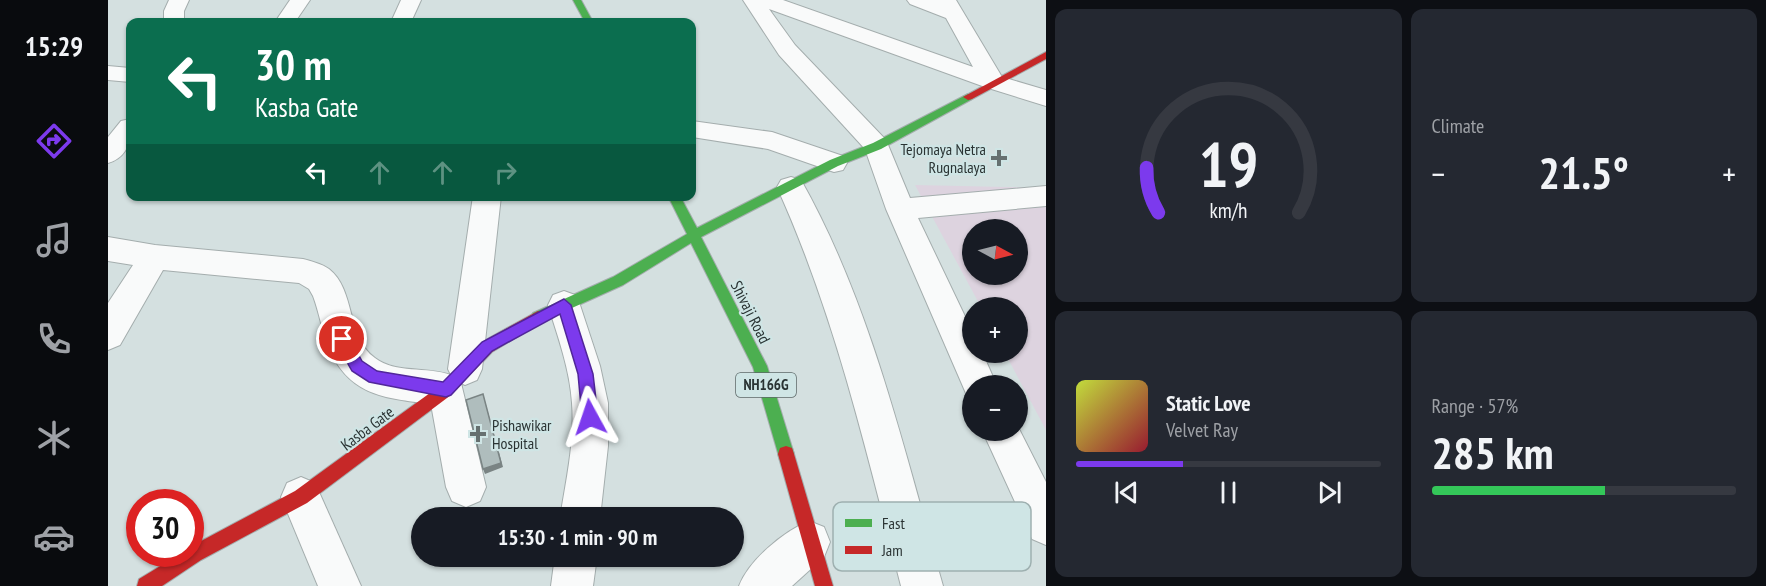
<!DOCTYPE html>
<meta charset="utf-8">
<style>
:root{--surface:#171b24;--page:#242831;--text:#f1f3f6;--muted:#9ea1a6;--line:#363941;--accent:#7c3aed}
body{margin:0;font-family:"PT Sans Narrow",sans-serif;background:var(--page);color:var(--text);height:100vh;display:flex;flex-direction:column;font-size:22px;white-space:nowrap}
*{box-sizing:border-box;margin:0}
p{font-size:20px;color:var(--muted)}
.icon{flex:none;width:33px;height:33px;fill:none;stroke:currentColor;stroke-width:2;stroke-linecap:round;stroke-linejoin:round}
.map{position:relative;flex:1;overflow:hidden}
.side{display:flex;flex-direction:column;gap:9px;padding:9px;background:#0d0f14;width:720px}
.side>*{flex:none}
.banner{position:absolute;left:18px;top:18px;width:570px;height:183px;border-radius:12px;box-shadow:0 2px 4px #0004;background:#0b6e4f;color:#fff;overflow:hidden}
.needle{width:39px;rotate:97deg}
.fabs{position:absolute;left:854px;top:219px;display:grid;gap:12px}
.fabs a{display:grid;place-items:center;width:66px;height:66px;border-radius:50%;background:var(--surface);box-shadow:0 2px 4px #0004;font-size:30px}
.speed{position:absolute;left:18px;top:489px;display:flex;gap:12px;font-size:30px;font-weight:700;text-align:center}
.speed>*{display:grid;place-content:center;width:78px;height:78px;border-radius:50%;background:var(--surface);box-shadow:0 2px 4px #0004;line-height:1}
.speed .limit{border:9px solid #d22;background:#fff;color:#111}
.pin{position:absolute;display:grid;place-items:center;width:51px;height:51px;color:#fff;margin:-26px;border:3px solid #fff;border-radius:50%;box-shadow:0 2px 6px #0007}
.me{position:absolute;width:66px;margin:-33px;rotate:355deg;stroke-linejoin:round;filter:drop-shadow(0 0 4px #0008)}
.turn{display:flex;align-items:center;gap:21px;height:126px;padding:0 30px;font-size:27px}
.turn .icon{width:78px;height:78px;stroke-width:2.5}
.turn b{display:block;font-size:42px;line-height:51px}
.lanes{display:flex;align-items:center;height:57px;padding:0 30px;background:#0003;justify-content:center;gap:30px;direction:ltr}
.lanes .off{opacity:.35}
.big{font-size:45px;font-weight:700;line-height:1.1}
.side .tile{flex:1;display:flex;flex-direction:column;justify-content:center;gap:9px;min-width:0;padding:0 21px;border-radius:12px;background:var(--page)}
.side .dial{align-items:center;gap:0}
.dial svg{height:156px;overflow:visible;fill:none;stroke:var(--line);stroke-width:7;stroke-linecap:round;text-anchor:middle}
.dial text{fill:var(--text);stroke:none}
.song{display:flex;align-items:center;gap:18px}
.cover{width:72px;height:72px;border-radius:9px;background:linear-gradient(135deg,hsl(70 70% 55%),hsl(350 70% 35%))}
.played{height:6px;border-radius:3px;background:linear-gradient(90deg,var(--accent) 35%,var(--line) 35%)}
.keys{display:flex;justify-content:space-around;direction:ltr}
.heat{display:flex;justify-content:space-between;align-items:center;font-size:33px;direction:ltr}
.charge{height:9px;border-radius:4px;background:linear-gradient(90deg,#34c759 57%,var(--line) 0)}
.side .tiles{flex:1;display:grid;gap:9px;grid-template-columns:repeat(2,1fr)}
.trip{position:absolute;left:303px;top:507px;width:333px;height:60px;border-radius:30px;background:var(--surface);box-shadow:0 2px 4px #0004;font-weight:700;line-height:60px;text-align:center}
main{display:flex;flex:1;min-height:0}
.tab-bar{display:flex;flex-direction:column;width:108px;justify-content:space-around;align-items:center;background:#090b0e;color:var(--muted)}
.tab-bar .icon{width:42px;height:42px}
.tab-bar .on{color:var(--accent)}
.tab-bar b{font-size:27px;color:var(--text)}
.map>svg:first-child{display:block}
.green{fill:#ddd3df;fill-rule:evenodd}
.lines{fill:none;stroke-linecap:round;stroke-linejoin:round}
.street-casing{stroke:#a4adad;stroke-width:2}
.fast-casing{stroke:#a4adad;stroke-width:2}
.jam-casing{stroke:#a4adad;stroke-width:2}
.street{fill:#f9fafa;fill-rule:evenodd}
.fast{fill:#4caf50;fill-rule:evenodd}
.jam{fill:#c62828;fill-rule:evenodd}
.shaded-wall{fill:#7a8484}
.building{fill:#afbdbd;stroke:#7a8484;stroke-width:1.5}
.route{fill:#7c3aed;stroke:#51269a;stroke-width:1.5}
.poi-dot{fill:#667070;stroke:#cfe5e5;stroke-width:2}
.labels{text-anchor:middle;stroke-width:4.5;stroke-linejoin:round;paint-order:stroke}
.shield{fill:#cfe5e5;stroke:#5c6868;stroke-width:1.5}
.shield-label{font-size:15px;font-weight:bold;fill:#2a3333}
.poi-label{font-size:16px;fill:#2a3333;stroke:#cfe5e5;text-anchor:end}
.street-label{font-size:16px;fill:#2a3333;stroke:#cfe5e5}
.key{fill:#cfe5e5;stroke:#9eb0b0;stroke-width:1.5}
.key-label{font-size:16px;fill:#2a3333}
</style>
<main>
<nav class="tab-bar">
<b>15:29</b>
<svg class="icon on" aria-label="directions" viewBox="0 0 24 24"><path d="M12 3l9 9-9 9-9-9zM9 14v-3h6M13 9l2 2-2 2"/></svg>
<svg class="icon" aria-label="music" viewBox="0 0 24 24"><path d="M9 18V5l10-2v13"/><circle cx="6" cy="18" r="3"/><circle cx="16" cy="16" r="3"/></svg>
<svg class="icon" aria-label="phone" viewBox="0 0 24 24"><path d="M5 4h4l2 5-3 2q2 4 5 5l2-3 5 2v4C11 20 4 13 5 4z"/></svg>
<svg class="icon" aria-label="climate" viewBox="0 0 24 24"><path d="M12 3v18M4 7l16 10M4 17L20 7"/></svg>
<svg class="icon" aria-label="car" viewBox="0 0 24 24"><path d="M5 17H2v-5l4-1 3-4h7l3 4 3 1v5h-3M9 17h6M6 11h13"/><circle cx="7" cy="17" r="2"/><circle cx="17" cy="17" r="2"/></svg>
</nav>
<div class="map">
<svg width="938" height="586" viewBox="0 0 938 586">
<rect width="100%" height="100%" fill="#d4e0e0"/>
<path class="green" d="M807,185l131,3v242l-41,-77 12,-1v-44l-36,-1zM864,230h45v44h-45z"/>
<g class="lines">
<defs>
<g id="street">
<polygon points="61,0 81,0 76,11 76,22 56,22 56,11"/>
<polygon points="182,0 202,0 187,22 167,22"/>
<polygon points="293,0 313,0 303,22 283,22"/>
<polygon points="635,0 675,0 865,67 838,18 802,4 799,0 848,0 894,77 938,90 938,106 877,87 661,9 687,45 778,140 802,198 938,186 938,206 810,218 864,331 864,352 874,352 889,386 864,386 864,399 860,398 778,209 757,149 671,55"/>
<polygon points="0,66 22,68 22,82 0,80"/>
<path d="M22,119c2,19 -1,38 -22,44v-26l13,-16z"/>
<polygon points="584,121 664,132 735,156 739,163 735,170 726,172 660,149 584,137"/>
<path d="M683,177l10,3c70,124 103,270 142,406h-42c-35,-136 -66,-271 -124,-399l4,-7z"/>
<path d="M365,196h28l-19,173 -5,11 -12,5 -4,-2 25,104 -6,14 -14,6 -14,-6 -6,-14 -15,-83c-48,-6 -83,-9 -103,-58 -6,-16 -9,-34 -15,-50l-4,-7 -10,-6 -136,-13 -43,75 -12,5v-47l25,-38 -25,-4v-24l47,8 148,14c8,2 19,5 26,10 27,21 17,69 46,89 21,16 51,8 76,17l-3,-6z"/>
<path d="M456,291l11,4 5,10 20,61 8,37v43l-8,72h-40c6,-38 15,-77 12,-115 -2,-33 -14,-66 -24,-98l5,-10z"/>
<polygon points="909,425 938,482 938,545 924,539 874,430 909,430"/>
<polygon points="193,477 207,483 253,586 210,586 173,497 179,483"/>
<path d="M701,521l15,6 6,15 -6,15 -32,29h-53c10,-26 44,-54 70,-65z"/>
<polygon points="447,556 489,556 485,586 443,586"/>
</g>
<g id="fast">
<polygon points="465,0 473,0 485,22 477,22"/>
<polygon points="860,94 865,97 864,99 773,149 730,166 593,237 659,366 686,454 684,460 678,462 672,460 645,367 583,243 515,285 435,321 430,323 425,321 423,317 425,313 505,277 579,234 560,196 572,196 589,228 722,160 765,143"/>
</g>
<g id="jam">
<polygon points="938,52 938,59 864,99 860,100 855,97"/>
<polygon points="430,311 435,313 437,317 435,321 384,352 343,395 199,503 93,560 54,586 29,586 31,579 72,554 82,554 82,547 187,491 333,385 374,342"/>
<polygon points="678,446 684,448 686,454 725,586 707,586 670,454 672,448"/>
</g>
</defs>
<use href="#street" class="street-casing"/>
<use href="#fast" class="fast-casing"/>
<use href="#jam" class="jam-casing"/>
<use href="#street" class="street"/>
<use href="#fast" class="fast"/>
<use href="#jam" class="jam"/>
</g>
<polygon class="shaded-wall" points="375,394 395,467 377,474 375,469"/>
<polygon class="building" points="375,394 393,463 375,469 358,400"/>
<polygon class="route" points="456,299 463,305 485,374 490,417 488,423 482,425 477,423 474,417 470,374 452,314 384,351 343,395 338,397 261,382 244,371 226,339 228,334 239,334 254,361 269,371 335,382 374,342"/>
<g class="poi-dot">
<path d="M888 149h6v6h6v6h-6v6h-6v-6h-6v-6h6z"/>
<path d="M367 425h6v6h6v6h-6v6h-6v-6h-6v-6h6z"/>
</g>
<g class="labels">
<rect class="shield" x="628" y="373" width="60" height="24" rx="4.5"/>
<g class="shield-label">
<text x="658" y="390">NH166G</text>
</g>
<g class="poi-label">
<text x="878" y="155">Tejomaya Netra<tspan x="878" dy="18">Rugnalaya</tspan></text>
<text x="384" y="431" text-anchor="start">Pishawikar<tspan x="384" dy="18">Hospital</tspan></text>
</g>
<g class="street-label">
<text transform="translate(643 312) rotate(63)" y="6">Shivaji Road</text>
<text transform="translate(259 428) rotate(-37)" y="6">Kasba Gate</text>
</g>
</g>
<rect x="725" y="502" width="198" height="69" rx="9" class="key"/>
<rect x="737" y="519" width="27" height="8" fill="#4caf50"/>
<rect x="737" y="546" width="27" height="8" fill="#c62828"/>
<g class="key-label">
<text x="774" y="529">Fast</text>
<text x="774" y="556">Jam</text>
</g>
</svg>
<div class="fabs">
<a><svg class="needle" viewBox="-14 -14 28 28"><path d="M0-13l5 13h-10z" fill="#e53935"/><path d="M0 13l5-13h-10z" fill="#9ea1a6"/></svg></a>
<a>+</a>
<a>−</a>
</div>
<div class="speed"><div class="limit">30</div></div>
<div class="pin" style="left:234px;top:339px;background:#d93025"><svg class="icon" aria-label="arrive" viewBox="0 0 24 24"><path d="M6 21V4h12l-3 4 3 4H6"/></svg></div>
<svg class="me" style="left:482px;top:417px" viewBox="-20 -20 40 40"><path d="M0-17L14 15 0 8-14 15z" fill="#7c3aed" stroke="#fff" stroke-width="4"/></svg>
<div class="trip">15:30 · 1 min · 90 m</div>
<div class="banner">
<div class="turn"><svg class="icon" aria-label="left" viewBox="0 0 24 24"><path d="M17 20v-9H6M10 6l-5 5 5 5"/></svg><div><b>30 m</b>Kasba Gate</div></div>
<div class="lanes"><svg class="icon" aria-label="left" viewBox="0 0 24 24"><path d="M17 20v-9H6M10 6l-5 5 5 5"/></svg><svg class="icon off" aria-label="ahead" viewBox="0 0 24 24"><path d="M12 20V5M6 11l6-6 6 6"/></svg><svg class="icon off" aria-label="ahead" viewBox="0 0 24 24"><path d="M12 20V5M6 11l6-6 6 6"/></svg><svg class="icon off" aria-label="right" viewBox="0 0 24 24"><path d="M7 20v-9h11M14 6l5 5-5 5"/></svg></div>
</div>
</div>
<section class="side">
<div class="tiles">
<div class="tile dial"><svg viewBox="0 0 100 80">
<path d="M14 69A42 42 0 1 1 86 69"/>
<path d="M14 69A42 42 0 0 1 8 46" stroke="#7c3aed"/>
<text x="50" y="56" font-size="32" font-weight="700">19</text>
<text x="50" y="72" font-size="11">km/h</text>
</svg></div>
<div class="tile"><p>Climate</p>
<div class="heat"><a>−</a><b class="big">21.5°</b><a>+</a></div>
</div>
<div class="tile">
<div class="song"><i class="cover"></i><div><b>Static Love</b><p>Velvet Ray</p></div></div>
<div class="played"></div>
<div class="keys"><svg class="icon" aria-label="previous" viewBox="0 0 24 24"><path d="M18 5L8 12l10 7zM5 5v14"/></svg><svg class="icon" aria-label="pause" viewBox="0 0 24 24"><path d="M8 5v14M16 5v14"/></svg><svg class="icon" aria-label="next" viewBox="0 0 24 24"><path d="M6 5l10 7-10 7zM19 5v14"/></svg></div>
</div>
<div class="tile"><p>Range · 57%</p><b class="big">285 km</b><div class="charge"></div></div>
</div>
</section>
</main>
